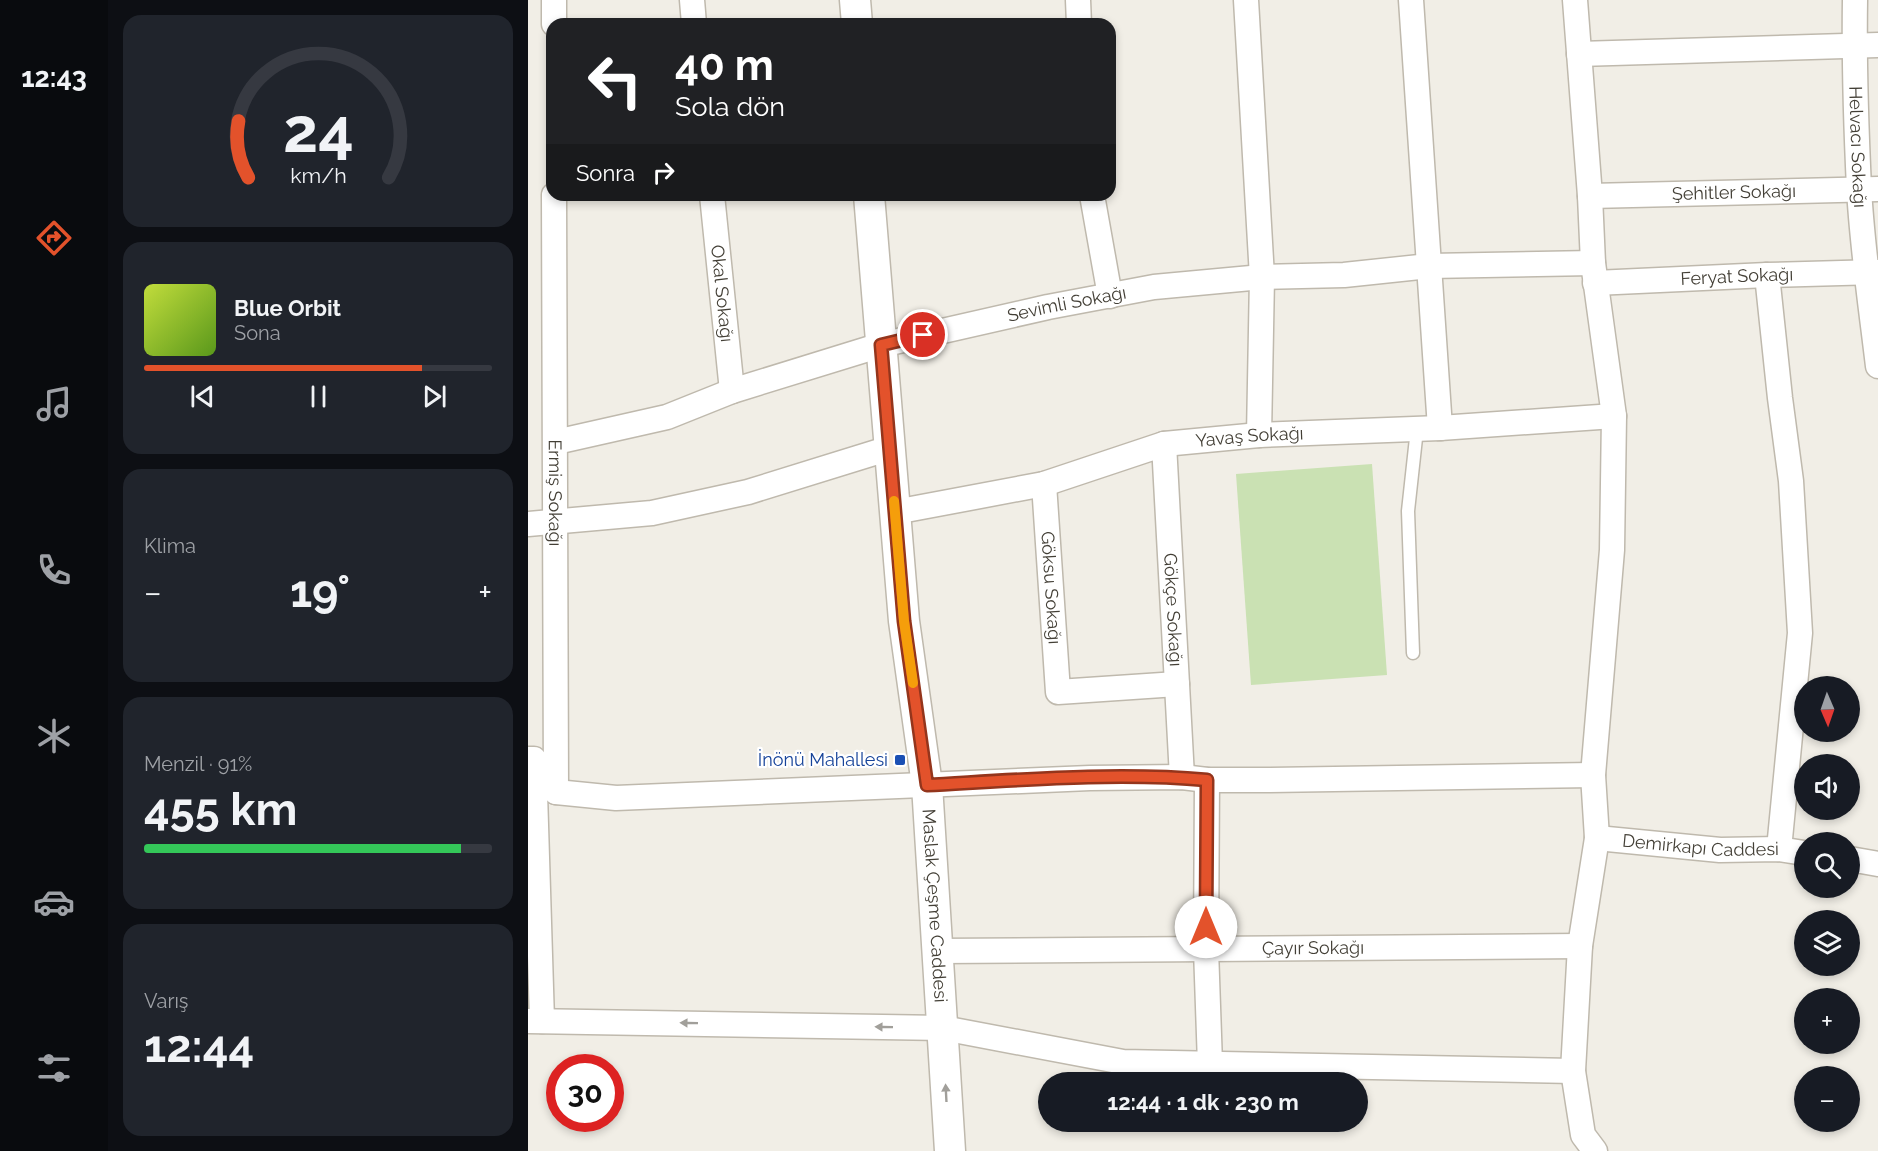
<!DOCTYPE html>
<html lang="tr">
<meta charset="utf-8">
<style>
:root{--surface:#171b24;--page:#20242c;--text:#f1f3f6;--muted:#9ea1a6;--line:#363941;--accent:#e3522b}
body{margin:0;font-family:Raleway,sans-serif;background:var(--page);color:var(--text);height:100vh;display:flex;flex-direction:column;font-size:22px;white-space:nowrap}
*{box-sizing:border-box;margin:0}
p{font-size:20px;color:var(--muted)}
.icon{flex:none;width:33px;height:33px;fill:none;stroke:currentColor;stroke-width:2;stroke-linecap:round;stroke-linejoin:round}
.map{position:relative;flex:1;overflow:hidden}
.side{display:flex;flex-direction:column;gap:15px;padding:15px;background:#0d0f14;width:420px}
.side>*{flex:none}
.top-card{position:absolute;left:18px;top:18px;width:570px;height:183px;border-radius:18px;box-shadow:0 3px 9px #0003;background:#202124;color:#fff;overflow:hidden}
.needle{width:39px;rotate:178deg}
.fabs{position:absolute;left:1266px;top:676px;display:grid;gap:12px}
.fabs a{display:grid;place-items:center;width:66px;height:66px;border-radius:50%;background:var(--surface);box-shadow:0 3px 9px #0003;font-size:30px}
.speed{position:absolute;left:18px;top:1054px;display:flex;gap:12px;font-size:30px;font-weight:700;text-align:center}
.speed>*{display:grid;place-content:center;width:78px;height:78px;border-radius:50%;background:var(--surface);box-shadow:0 3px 9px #0003;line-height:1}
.speed .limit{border:9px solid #d22;background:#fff;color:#111}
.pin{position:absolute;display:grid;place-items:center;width:51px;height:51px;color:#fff;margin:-26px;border:3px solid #fff;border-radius:50%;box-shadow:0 2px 6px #0007}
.me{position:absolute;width:66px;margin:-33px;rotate:0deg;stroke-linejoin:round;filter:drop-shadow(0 0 4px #0008)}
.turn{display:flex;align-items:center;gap:21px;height:126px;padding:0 30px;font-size:27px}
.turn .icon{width:78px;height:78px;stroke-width:2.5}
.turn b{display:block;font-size:42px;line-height:51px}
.then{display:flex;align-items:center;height:57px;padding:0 30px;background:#0003;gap:12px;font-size:22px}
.big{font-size:45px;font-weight:700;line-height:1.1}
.side .card{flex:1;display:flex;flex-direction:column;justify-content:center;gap:9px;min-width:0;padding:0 21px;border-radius:18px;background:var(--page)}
.side .dial{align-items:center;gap:0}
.dial svg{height:156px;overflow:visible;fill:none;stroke:var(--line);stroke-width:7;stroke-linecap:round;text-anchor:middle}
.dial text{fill:var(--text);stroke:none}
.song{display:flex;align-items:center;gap:18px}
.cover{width:72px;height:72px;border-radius:9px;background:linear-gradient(135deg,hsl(70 70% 55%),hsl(90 70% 35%))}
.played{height:6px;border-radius:3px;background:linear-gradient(90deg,var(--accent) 80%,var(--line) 80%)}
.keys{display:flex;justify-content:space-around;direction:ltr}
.heat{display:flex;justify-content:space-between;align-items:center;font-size:33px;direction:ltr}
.charge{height:9px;border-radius:4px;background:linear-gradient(90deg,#34c759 91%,var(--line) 0)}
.trip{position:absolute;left:510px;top:1072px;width:330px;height:60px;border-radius:30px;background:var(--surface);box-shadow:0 3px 9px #0003;font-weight:700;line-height:60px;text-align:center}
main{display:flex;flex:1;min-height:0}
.dock{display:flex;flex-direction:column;width:108px;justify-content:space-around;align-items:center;background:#090b0e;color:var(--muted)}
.dock .icon{width:42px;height:42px}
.dock .active{color:var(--accent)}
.dock b{font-size:27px;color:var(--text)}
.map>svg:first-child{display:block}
.green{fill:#cae1b3}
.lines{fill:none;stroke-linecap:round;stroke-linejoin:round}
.service-casing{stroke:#bfb9ad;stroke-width:15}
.minor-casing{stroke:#bfb9ad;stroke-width:27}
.tertiary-casing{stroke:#bfb9ad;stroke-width:33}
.service{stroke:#fff;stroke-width:12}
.minor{stroke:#fff;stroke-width:24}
.tertiary{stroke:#fff;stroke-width:30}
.oneway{fill:#a19f9a}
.route-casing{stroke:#94351c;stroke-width:15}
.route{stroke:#e3522b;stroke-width:10}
.slow{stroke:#f59e0b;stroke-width:10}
.transit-dot{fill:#1a4fb4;stroke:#fff;stroke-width:2}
.labels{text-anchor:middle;stroke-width:4.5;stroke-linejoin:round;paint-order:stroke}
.street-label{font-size:18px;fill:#433f36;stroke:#fff}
.transit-label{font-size:18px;fill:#164399;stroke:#fff;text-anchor:end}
</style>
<main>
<nav class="dock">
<b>12:43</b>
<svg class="icon active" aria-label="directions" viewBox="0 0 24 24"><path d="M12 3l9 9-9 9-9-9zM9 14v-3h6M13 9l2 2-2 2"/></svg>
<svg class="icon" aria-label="music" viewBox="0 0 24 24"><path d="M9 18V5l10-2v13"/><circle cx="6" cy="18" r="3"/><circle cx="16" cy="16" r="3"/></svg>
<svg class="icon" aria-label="phone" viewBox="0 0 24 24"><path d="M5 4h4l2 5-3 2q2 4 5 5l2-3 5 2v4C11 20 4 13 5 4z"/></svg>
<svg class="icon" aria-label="climate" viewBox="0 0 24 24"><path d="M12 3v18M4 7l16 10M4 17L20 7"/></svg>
<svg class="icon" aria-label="car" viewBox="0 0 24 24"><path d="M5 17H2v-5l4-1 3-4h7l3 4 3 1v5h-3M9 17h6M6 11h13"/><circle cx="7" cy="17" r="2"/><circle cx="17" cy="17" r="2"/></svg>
<svg class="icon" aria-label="filters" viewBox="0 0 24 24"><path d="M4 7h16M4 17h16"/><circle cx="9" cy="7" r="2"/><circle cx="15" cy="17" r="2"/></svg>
</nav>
<section class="side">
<div class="card dial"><svg viewBox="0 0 100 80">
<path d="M14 69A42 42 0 1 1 86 69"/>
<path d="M14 69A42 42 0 0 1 9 40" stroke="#e3522b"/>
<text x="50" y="56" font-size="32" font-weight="700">24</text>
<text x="50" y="72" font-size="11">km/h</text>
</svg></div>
<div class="card">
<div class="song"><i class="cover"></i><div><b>Blue Orbit</b><p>Sona</p></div></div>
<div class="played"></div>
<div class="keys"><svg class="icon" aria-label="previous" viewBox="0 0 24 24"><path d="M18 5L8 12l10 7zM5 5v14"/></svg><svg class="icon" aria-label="pause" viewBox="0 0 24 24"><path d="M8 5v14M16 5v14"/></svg><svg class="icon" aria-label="next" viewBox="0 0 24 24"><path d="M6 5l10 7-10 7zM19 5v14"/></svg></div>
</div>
<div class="card"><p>Klima</p>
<div class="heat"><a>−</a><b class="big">19°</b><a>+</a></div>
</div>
<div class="card"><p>Menzil · 91%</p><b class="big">455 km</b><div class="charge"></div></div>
<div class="card"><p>Varış</p><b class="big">12:44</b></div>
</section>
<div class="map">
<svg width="1350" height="1151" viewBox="0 0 1350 1151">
<rect width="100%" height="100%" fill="#f1eee6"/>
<polygon class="green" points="844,464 859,675 723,685 708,474"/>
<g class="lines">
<defs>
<polyline id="service" points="885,653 880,511 889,429"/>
<g id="minor">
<polyline points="26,0 26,24"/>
<polyline points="164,0 166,24"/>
<polyline points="550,0 551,24"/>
<polyline points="718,0 734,277 731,435"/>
<polyline points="883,0 912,428"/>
<polyline points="1047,0 1062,196 1065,263 1086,416 1084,550 1065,775 1069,838 1052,946 1045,1071 1055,1135 1067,1151"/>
<path id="s1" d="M1327,0c-1,63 1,125 4,188 3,59 12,119 19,178"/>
<polyline points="1051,54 1350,45"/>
<path id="s2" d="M26,195l2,597"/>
<path id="s3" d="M184,195l20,196"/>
<polyline points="564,195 582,296"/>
<path id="s4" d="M1062,196l288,-7"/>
<polyline points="1239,275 1252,398 1263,481 1272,633 1251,849"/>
<path id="s5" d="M1067,283l172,-8 111,-3"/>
<path id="s6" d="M28,442l111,-25 65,-26 149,-46 167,-38 106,-20 108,-10 82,-2 85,-9 164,-3"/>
<path id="s7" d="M636,444l18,333"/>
<path id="s8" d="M516,484l14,208 119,-8"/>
<path id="s9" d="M367,512l149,-28 120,-40 95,-9 181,-7 174,-12"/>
<polyline points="0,524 124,513 220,492 362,448"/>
<polyline points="0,759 6,759 28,792 88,798 562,778 654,777 679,780 738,780 1065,775"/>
<polyline points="6,760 14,1021"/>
<polyline points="679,780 678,949 682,1064"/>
<path id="s10" d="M1069,838l123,12 59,-1 25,4"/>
<polyline points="1322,859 1350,864"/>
<path id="s11" d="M410,951l642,-5"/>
<polyline points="0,1021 415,1028 595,1062 1045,1071"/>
</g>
<g id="tertiary">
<polyline points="327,0 329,24"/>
<path id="s12" d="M341,195l35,426 23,164 23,366"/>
</g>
</defs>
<use href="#service" class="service-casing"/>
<use href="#minor" class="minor-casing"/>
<use href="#tertiary" class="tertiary-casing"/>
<use href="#service" class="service"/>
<use href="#minor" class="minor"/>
<use href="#tertiary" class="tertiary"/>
</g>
<defs><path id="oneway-solid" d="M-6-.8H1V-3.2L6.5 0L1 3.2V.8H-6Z" transform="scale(1.5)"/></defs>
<g class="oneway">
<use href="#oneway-solid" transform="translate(161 1023) rotate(-179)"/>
<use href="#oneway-solid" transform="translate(356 1027) rotate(-179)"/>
<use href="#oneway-solid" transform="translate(418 1093) rotate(-93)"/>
</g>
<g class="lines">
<defs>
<path id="route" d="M395,335l-42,10 23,276 23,164c92,-5 189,-13 280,-5l-1,147"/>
</defs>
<use href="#route" class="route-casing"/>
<use href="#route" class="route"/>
<polyline class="slow" points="366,501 376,621 385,683"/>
</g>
<rect class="transit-dot" x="366" y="754" width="12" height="12" rx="3"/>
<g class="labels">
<g class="street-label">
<text dy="6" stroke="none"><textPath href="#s1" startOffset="147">Helvacı Sokağı</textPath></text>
<text dy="6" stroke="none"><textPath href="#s4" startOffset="144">Şehitler Sokağı</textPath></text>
<text dy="6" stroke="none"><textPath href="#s5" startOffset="142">Feryat Sokağı</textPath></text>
<text dy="6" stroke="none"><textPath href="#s3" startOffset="99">Okal Sokağı</textPath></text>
<text dy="6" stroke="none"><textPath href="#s6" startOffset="530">Sevimli Sokağı</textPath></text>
<text dy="6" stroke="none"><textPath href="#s9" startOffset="364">Yavaş Sokağı</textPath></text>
<text dy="6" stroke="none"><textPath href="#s2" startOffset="298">Ermiş Sokağı</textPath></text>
<text dy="6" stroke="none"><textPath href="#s8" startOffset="104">Göksu Sokağı</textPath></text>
<text dy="6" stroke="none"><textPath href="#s7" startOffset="166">Gökçe Sokağı</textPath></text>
<text dy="6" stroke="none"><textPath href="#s10" startOffset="104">Demirkapı Caddesi</textPath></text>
<text dy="6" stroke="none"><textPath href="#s12" startOffset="714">Maslak Çeşme Caddesi</textPath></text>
<text dy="6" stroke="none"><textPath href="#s11" startOffset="375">Çayır Sokağı</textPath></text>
</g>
<g class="transit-label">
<text x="360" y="766">İnönü Mahallesi</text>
</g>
</g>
</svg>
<div class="fabs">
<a><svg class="needle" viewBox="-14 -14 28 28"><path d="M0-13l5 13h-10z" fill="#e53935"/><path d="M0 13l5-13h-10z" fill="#9ea1a6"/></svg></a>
<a><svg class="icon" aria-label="sound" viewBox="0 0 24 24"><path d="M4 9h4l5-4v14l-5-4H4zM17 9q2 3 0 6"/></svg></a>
<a><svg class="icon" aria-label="search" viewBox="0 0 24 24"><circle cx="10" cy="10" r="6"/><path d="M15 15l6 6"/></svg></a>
<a><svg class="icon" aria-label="layers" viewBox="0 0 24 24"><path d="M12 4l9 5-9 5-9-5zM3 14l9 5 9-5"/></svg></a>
<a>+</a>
<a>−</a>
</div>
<div class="speed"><div class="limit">30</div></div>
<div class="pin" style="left:395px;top:335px;background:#d93025"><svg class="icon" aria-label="arrive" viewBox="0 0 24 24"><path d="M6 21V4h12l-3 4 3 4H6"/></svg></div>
<svg class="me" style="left:678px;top:927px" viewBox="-20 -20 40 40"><circle r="19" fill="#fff"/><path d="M0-13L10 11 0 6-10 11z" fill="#e3522b"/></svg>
<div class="trip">12:44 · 1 dk · 230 m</div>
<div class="top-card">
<div class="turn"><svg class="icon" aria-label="left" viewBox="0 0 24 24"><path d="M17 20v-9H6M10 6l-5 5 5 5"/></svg><div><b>40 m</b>Sola dön</div></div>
<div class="then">Sonra<svg class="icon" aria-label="right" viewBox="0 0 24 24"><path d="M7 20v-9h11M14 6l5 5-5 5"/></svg></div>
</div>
</div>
</main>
